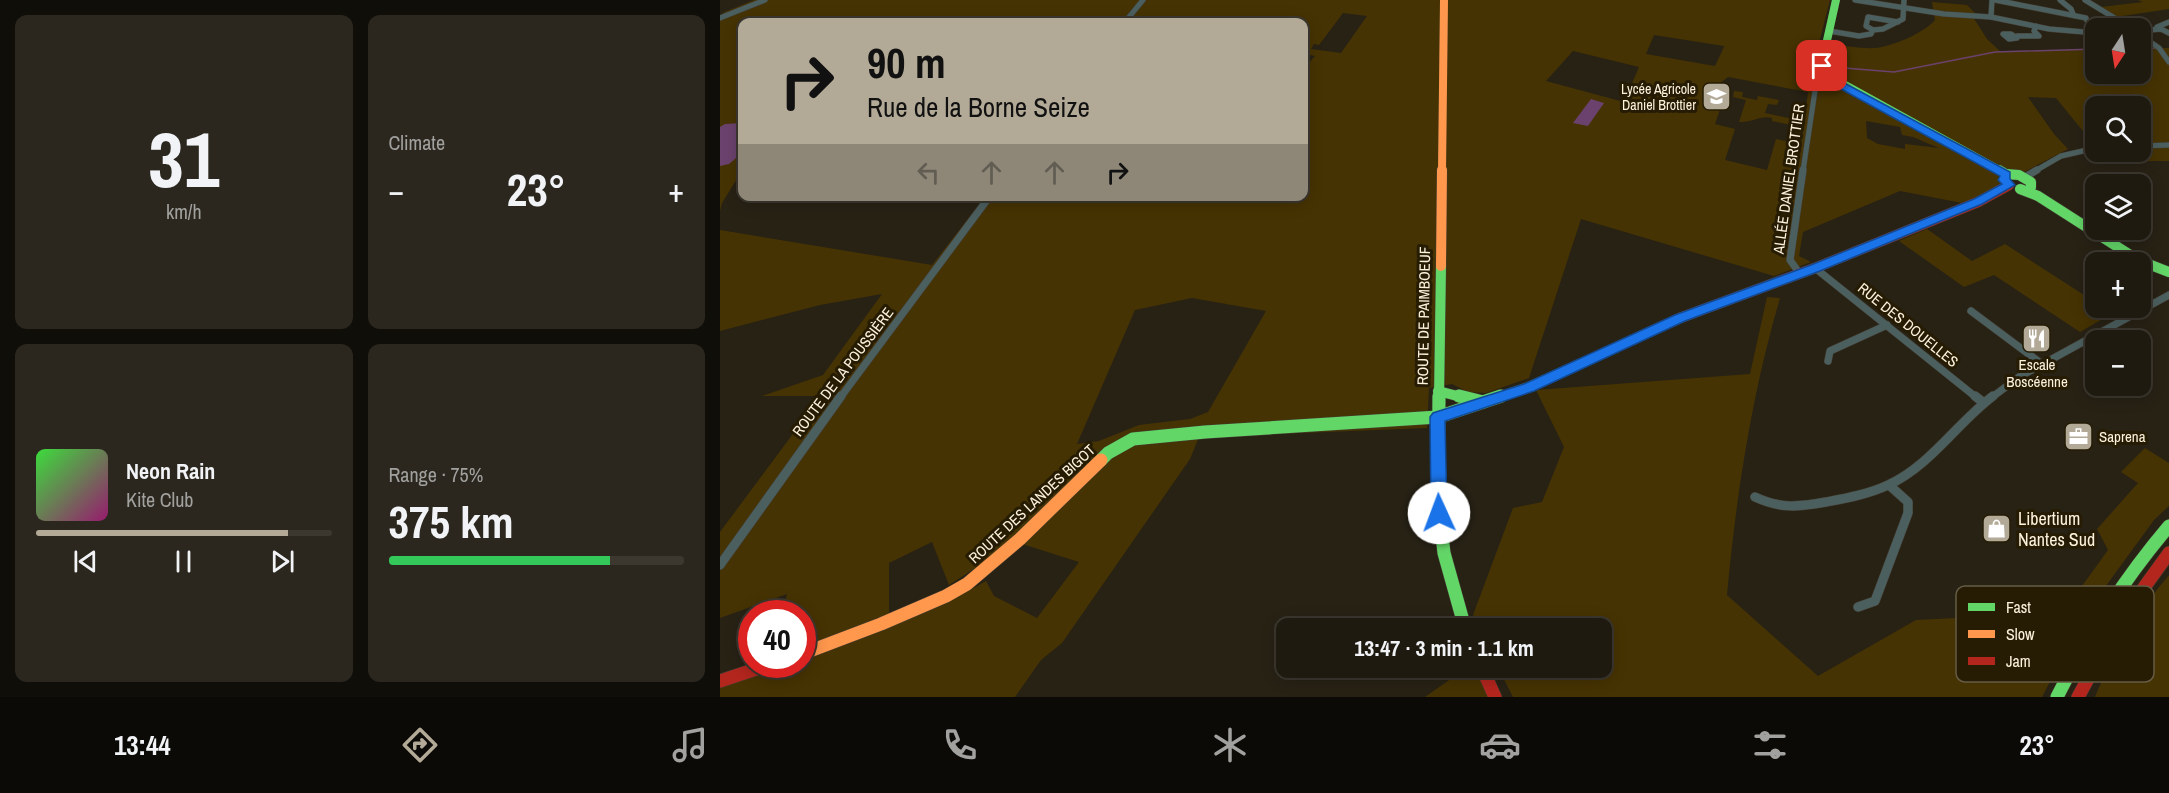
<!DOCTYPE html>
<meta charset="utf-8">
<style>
:root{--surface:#1e1a10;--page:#2b271e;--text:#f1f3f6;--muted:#a1a19f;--line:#3c3830;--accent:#b2a996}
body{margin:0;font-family:"Archivo Narrow",sans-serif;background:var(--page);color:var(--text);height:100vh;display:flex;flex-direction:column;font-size:22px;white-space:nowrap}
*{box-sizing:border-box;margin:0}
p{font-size:20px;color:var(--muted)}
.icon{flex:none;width:33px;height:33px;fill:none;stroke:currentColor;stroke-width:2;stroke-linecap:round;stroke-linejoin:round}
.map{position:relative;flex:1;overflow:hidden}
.panel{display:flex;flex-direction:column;gap:15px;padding:15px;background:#100e09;width:720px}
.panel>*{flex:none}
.top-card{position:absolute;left:18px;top:18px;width:570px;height:183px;border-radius:12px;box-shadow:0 3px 15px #0003,0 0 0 2px var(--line);background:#b2a996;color:#111;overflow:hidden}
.needle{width:39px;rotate:192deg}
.buttons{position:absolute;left:1365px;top:18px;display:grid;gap:12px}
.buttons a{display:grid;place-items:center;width:66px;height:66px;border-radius:12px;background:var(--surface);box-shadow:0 3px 15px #0003,0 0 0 2px var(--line);font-size:30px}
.speed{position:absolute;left:18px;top:600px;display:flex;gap:12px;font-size:30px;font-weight:700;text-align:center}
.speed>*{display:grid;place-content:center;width:78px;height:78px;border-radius:50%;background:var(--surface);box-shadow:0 3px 15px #0003,0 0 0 2px var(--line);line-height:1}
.speed .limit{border:9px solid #d22;background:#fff;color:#111}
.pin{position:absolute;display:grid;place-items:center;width:51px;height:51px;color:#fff;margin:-26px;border-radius:12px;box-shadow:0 3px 9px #0006}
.me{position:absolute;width:66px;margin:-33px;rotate:358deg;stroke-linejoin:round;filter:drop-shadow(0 0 4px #0008)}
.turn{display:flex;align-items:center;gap:21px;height:126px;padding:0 30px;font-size:27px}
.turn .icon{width:78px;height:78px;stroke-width:2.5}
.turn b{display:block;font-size:42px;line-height:51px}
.lanes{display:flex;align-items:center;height:57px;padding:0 30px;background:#0003;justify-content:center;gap:30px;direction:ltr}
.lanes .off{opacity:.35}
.big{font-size:45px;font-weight:700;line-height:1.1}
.panel .tile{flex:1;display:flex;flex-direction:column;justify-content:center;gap:9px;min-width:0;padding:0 21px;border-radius:12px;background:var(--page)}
.panel .dial{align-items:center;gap:0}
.dial b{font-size:78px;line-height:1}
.song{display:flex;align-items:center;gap:18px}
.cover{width:72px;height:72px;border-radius:9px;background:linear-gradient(135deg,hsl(120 70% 55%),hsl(320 70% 35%))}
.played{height:6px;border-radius:3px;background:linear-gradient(90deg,var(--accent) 85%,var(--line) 85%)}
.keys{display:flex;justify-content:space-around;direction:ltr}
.heat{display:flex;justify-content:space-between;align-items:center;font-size:33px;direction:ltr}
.charge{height:9px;border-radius:4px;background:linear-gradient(90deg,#34c759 75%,var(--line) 0)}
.panel .tiles{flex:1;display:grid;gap:15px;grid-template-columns:repeat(2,1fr)}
.trip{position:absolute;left:556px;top:618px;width:336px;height:60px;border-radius:12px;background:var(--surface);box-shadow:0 3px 15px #0003,0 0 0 2px var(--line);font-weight:700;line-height:60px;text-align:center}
.dock{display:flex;height:96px;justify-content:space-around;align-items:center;background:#0c0a06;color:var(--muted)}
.dock .icon{width:42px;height:42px}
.dock .selected{color:var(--accent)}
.dock b{font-size:27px;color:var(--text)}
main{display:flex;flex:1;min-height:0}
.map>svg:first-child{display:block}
.green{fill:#463303;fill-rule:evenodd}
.water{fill:#6b426d}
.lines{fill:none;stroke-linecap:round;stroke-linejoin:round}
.stream{stroke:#6b426d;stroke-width:1.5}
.street-far2-casing{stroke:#443e33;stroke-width:6}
.street-far1-casing{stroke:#443e33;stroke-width:8}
.street-casing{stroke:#443e33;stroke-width:10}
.fast-far2-casing{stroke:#443e33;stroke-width:8}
.fast-far1-casing{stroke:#443e33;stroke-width:11}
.fast-casing{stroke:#443e33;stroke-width:14}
.slow-far2-casing{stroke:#443e33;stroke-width:8}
.slow-far1-casing{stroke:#443e33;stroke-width:11}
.slow-casing{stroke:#443e33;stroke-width:14}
.jam-far1-casing{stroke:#443e33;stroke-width:11}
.jam-casing{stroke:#443e33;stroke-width:14}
.street-far2{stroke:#4c5f5f;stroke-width:5}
.street-far1{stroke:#4c5f5f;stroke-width:7}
.street{stroke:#4c5f5f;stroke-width:9}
.fast-far2{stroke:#63d668;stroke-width:8}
.fast-far1{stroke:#63d668;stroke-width:10}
.fast{stroke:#63d668;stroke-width:13}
.slow-far2{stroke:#ff974d;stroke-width:8}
.slow-far1{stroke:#ff974d;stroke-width:10}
.slow{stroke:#ff974d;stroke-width:13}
.jam-far1{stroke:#b3261e;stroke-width:10}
.jam{stroke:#b3261e;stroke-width:13}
.route{fill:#1a73e8;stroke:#114b97;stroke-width:1.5}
.labels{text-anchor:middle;stroke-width:6;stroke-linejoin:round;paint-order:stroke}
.far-poi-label{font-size:14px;fill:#fdf2dc;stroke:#261c04;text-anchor:end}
.street-label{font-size:15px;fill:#fdf2dc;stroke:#261c04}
.poi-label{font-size:15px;fill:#fdf2dc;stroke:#261c04}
.near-poi-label{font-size:18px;fill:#fdf2dc;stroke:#261c04;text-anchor:start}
.key{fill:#261c04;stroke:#665c45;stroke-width:1.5}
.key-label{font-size:16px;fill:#fdf2dc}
</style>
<main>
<section class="panel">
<div class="tiles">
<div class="tile dial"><b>31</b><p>km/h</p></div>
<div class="tile"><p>Climate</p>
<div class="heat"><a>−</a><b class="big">23°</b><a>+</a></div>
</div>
<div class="tile">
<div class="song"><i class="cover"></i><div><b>Neon Rain</b><p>Kite Club</p></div></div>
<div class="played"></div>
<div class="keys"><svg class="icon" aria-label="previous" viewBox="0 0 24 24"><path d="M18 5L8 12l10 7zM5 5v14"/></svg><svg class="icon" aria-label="pause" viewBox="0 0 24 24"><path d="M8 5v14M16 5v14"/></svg><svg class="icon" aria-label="next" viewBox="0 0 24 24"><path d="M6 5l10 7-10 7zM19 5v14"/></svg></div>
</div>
<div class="tile"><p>Range · 75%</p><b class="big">375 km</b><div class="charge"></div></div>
</div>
</section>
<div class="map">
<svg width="1449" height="697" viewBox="0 0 1449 697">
<rect width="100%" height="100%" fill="#282215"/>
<g class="green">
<path d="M34,0h1076l-11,43c18,1 39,6 57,5 17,-2 48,-15 59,-28l-3,-18 35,3 9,9h-5l16,25 14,13 94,-3 1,25h44l1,-26h28v113h-28l-9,-9h8v-46h-44l-1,40 -39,-48 -28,-1 26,37 14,15 -44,23 -17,-1 -9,6 3,6 -17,13 -22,7 -62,-12 -97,41 -4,24 12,6 -37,14 -193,-57 -52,159 -43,15 -18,-1 -16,-8 -23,4 -2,40 -228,9 -9,22 -128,184 -21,17 -26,37h-295v-12l48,-13 2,-7 32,-1v-50l-20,-1 5,-19 -67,24v-86l101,-136h-59l61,-21 59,-81 -62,11 -100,26v-101l212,35 53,-68 319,-1v-128l11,-12 -11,-2v-32h-562v149l-20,32 -2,8v-192l9,-4 -7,-2zM623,13l24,3 -26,37 -30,-4 3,-5 5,1zM934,35l70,11v1l-9,19 -69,-12zM853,51l66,16 -15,35 -78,-21zM1008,77l80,15 -7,52 -25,-5 -9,31 -42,-10 10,-31 -20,-5 10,-29 -9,-2 3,-9zM1146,121l34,6 2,8 11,2 26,11 -34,-4v5l-27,-5 -11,-6zM472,298l74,13 -58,101 -18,7 -51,6 -40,16 -22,3 58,-134zM290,540l69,22 -42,56 -43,-22 -8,-15 -39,22 -58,24v-64l43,-21 17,43 31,-20z"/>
<polygon points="1418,0 1449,0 1449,9 1396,17 1381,7 1423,2"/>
<path d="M1014,91l9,1 -1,5 15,3 1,-4 21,4 -2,5 -9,-1 -3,9 37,8 -2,15 -6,-1 2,-9 -24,-5v-3c-12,-3 -20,5 -33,4l7,-22 -13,-3z"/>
<polygon points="1207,229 1252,261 1285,244 1375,302 1376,308 1385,308 1393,313 1360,332 1274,275 1244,287 1179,241"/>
<path d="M1047,297l13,1c-28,95 -44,198 -53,297l91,81 98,-56 61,-3 59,44 28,-50 44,-61 -11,-21 41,-46 -17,-11 24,-24 24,15v43l-15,14 -70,96 -42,81h-529l-15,-29h104v-40h-123l-6,-13 40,-107 29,-6 22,-55 -28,-57 214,-16z"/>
<path d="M1449,575v122h-74c17,-42 44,-87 74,-122z"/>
<polygon points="746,668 756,668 771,697 705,697"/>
</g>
<g class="water">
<polygon points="871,99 884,103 868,126 853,123"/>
<polygon points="22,123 22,153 9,164 0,166 0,127 5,124"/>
</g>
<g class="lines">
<g class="stream">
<polyline points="1420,49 1436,48"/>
<polyline points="1112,67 1174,72 1275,52 1376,49"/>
</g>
<defs>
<g id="street-far2">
<polyline points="1135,0 1224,14 1271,17 1329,29 1376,33"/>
<polyline points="1275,0 1366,18 1372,33"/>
<polyline points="1340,0 1351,9 1353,14"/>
<polyline points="1365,0 1411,28"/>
<polyline points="1271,17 1272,0"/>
<polyline points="0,18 45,0"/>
<polyline points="405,22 423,0"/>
<polyline points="1440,29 1437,27 1449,22"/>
<polyline points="1153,30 1146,26 1148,17 1178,22"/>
<polyline points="1109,31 1139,36 1151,34 1153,30 1163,29 1183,19 1184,0"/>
<polyline points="1420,31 1441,29 1449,33"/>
<polygon points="1283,34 1291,34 1297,38 1289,39"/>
<polyline points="1420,35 1439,48 1449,62"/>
<polyline points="1297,36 1319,36 1314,31 1316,26"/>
<polyline points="1420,146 1449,145"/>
<polyline points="1083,171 1096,84"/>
<polyline points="1315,171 1341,156 1376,148"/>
</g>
<g id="street-far1">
<polyline points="1305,177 1317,170"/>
<polyline points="1095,268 1257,398"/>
<polyline points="1080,274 1070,260 1083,170"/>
<polyline points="1251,311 1322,364"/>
<polyline points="1108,361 1110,351 1167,325"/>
<polyline points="120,398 270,196"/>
<polyline points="1271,398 1299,377 1449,295"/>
</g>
<g id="street">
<polyline points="1255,396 1264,403"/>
<path d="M1035,497c26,12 43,10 71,5 21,-4 43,-8 62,-17 42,-19 69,-62 105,-89"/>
<polyline points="0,565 121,396"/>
<polyline points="1138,607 1155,601 1188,513 1188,502 1169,485"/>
</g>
<polyline id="fast-far2" points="1116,0 1102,63 1109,76 1281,171"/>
<g id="fast-far1">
<polyline points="1279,170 1286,174"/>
<polyline points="1286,174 1299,175 1311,182 1311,187"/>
<polyline points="1300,189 1318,196 1418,260 1449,272"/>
<polyline points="718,391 745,398"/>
<polyline points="719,398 721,266"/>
<polyline points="777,398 809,387 873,358"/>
</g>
<g id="fast">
<polyline points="719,396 718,500 724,553 745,628"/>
<polyline points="739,396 763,402"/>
<polyline points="381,460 388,453 413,439 485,432 718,417 781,396"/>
<path d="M1337,697c31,-62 67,-118 112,-171"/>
</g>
<polyline id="slow-far2" points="722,171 724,0"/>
<polyline id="slow-far1" points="721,266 722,170"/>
<polyline id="slow" points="82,654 161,624 226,596 247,584 300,539 381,460"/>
<polyline id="jam-far1" points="873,358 960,318 1095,268 1258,202 1289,185"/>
<g id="jam">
<polyline points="762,668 775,697"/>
<polyline points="0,681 51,664"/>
<polyline points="1358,697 1399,622 1449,553"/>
</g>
</defs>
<use href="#street-far2" class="street-far2-casing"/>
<use href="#street-far1" class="street-far1-casing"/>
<use href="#street" class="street-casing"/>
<use href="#fast-far2" class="fast-far2-casing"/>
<use href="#fast-far1" class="fast-far1-casing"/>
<use href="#fast" class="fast-casing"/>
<use href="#slow-far2" class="slow-far2-casing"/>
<use href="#slow-far1" class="slow-far1-casing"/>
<use href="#slow" class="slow-casing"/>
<use href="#jam-far1" class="jam-far1-casing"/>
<use href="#jam" class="jam-casing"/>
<use href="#street-far2" class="street-far2"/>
<use href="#street-far1" class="street-far1"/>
<use href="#street" class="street"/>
<use href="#fast-far2" class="fast-far2"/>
<use href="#fast-far1" class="fast-far1"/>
<use href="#fast" class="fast"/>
<use href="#slow-far2" class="slow-far2"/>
<use href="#slow-far1" class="slow-far1"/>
<use href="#slow" class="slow"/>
<use href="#jam-far1" class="jam-far1"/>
<use href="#jam" class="jam"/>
</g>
<polygon class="route" points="1099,64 1105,64 1112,74 1128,85 1290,172 1290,179 1295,185 1262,204 1100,271 965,321 814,391 725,421 727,513 724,518 719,520 713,518 711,513 710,417 713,413 804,384 955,315 1091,265 1254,199 1282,184 1278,180 1280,176 1121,89 1106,78 1097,66"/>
<defs>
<symbol id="school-square" viewBox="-11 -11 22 22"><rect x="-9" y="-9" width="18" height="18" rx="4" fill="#b2a996" stroke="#261c04"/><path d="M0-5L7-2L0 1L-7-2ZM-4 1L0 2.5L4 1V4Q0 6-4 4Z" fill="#fff"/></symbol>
<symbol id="restaurant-square" viewBox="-11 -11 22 22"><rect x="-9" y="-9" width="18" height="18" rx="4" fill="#b2a996" stroke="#261c04"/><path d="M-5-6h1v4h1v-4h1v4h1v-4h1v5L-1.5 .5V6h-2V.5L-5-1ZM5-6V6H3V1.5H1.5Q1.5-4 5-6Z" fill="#fff"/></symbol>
<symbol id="office-square" viewBox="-11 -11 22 22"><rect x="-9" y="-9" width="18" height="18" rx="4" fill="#b2a996" stroke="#261c04"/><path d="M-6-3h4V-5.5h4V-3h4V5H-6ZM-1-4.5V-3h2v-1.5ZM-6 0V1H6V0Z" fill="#fff"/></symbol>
<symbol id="shop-square" viewBox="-11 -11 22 22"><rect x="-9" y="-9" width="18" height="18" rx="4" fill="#b2a996" stroke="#261c04"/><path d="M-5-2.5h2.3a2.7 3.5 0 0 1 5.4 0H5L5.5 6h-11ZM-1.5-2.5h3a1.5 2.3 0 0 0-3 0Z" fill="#fff"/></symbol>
</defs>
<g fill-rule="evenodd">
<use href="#school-square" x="980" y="80" width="33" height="33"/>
<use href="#restaurant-square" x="1300" y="322" width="33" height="33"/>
<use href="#office-square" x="1342" y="420" width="33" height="33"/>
<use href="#shop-square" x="1260" y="512" width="33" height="33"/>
</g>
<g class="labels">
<g class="far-poi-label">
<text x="976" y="94">Lycée Agricole<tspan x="976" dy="16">Daniel Brottier</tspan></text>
</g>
<g class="street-label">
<text transform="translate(1069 179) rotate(-82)" y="5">ALLÉE DANIEL BROTTIER</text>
<text transform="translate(704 316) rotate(-89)" y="5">ROUTE DE PAIMBOEUF</text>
<text transform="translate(1188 325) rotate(39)" y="5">RUE DES DOUELLES</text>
<text transform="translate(123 372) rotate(-53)" y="5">ROUTE DE LA POUSSIÈRE</text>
<text transform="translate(312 504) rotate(-43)" y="5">ROUTE DES LANDES BIGOT</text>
</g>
<g class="poi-label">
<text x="1317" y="370">Escale<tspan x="1317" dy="17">Boscéenne</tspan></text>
<text x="1379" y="442" text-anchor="start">Saprena</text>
</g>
<g class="near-poi-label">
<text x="1298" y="525">Libertium<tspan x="1298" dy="21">Nantes Sud</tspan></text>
</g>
</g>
<rect x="1236" y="586" width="198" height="96" rx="9" class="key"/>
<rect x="1248" y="603" width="27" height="8" fill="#63d668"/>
<rect x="1248" y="630" width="27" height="8" fill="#ff974d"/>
<rect x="1248" y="657" width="27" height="8" fill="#b3261e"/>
<g class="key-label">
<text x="1286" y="613">Fast</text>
<text x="1286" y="640">Slow</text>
<text x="1286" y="667">Jam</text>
</g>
</svg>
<div class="buttons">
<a><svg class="needle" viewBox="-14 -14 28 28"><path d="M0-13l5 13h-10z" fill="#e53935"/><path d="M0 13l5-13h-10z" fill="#a1a19f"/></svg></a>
<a><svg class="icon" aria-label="search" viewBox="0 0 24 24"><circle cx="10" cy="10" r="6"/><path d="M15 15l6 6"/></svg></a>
<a><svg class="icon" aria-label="layers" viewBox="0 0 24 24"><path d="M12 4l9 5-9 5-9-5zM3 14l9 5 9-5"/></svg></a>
<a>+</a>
<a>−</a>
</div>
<div class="speed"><div class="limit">40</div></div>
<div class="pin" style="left:1102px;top:66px;background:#d93025"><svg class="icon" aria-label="arrive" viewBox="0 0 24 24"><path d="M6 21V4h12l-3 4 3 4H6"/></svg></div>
<svg class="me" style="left:719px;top:513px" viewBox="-20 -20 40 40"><circle r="19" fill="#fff"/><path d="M0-13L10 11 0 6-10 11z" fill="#1a73e8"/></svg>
<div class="trip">13:47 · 3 min · 1.1 km</div>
<div class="top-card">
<div class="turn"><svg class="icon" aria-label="right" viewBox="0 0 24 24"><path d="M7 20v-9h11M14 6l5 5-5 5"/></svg><div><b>90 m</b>Rue de la Borne Seize</div></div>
<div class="lanes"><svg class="icon off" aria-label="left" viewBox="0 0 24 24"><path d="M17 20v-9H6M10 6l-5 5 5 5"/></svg><svg class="icon off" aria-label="ahead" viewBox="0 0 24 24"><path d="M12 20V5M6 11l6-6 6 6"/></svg><svg class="icon off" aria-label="ahead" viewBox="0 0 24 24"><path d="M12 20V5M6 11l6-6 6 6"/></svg><svg class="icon" aria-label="right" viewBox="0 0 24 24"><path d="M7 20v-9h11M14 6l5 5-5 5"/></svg></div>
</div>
</div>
</main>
<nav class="dock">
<b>13:44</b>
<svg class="icon selected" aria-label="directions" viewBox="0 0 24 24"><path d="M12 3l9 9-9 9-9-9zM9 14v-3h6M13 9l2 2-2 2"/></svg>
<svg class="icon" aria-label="music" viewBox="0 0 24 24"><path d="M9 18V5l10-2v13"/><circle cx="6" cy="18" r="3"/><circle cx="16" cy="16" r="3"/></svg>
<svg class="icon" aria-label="phone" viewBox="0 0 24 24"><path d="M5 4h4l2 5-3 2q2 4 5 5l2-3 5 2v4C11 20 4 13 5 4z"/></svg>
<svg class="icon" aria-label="climate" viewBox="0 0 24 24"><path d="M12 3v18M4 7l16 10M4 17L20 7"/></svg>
<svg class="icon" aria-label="car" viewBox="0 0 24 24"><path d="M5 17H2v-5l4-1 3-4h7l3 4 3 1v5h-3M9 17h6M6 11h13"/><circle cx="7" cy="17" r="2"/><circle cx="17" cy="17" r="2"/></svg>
<svg class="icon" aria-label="filters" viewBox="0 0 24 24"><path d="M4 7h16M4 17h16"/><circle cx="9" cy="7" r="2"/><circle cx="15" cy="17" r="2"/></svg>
<b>23°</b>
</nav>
